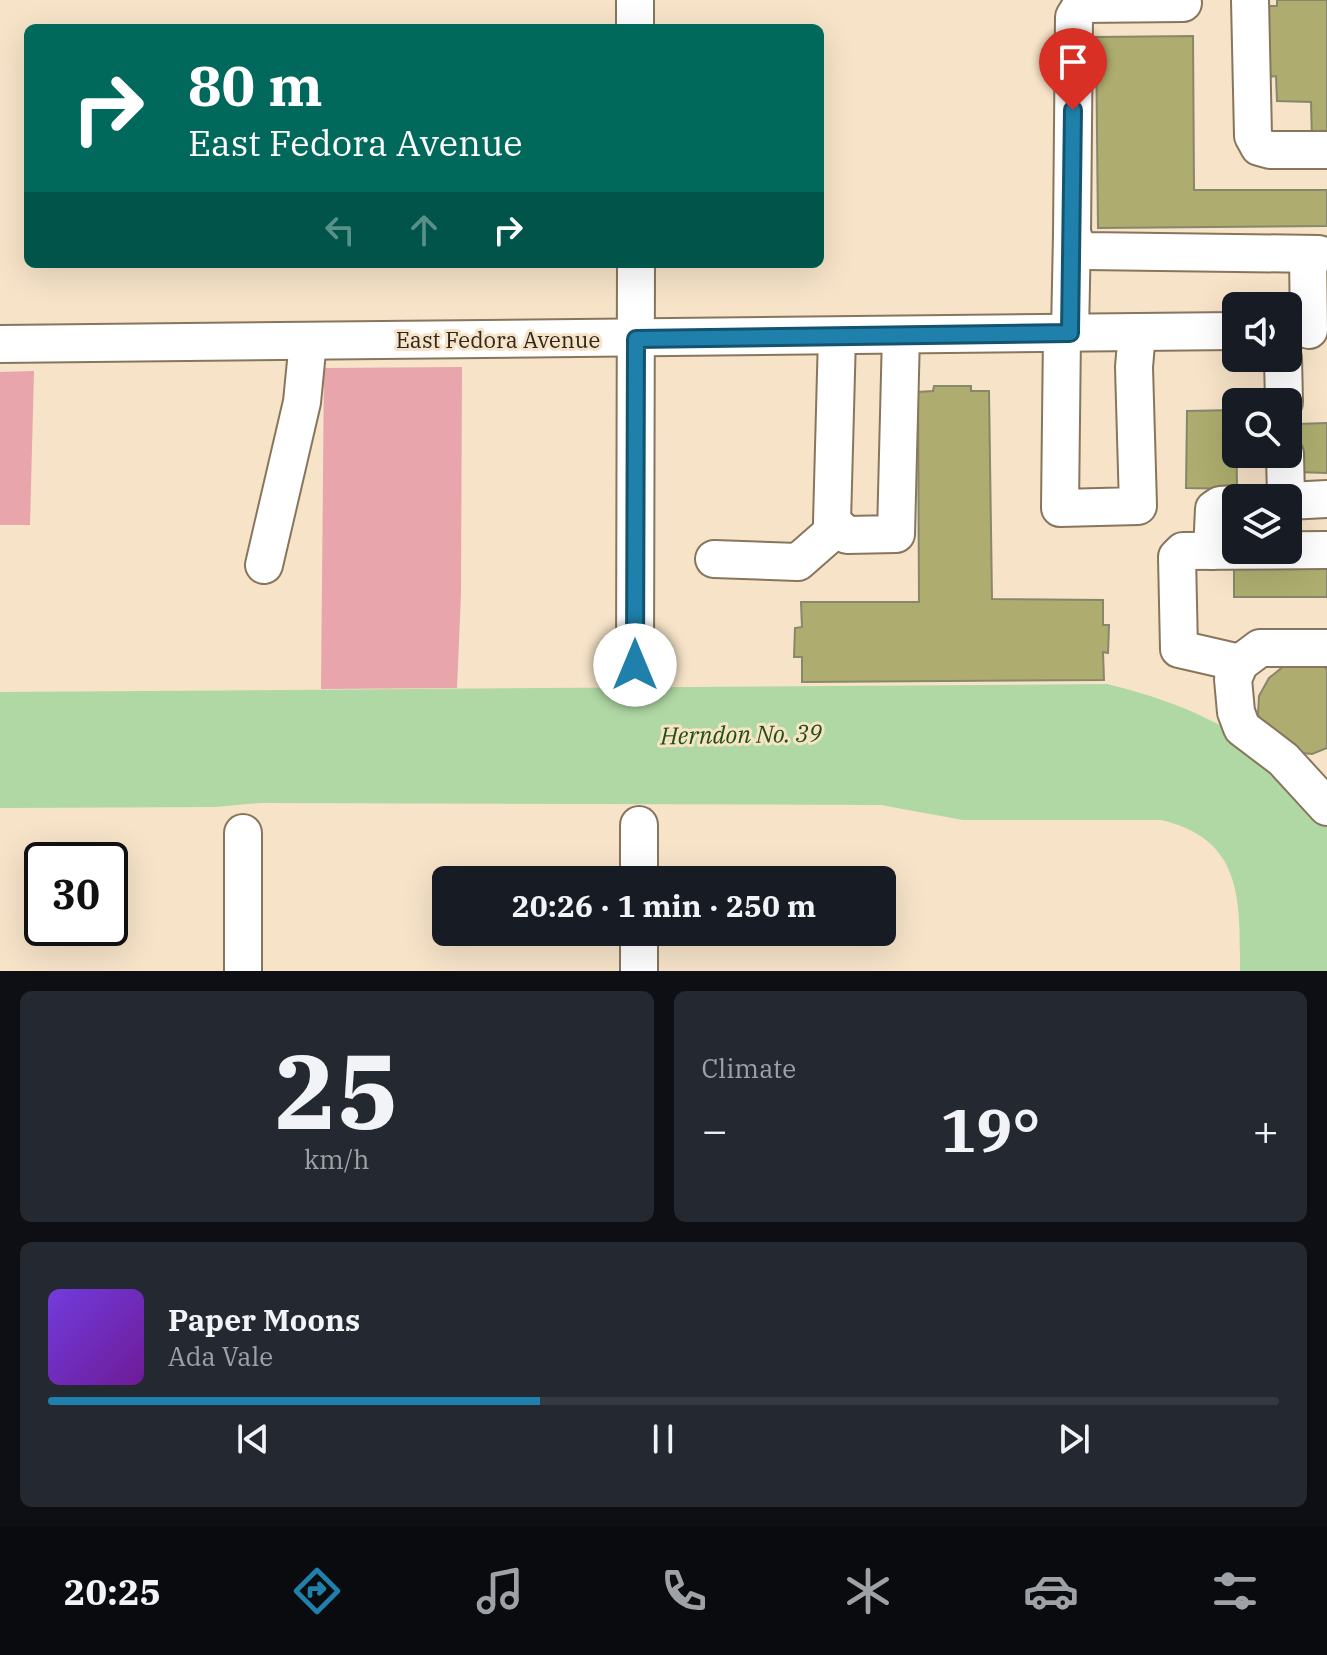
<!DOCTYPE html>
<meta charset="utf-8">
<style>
:root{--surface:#171b24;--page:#242831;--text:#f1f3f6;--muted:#9ea1a6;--line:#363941;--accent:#1e80ab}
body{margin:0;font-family:"IBM Plex Serif",serif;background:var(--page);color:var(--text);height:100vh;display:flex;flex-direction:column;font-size:30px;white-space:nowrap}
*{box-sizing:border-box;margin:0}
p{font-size:26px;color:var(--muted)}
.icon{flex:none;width:44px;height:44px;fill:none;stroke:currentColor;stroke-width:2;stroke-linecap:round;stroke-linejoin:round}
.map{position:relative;height:971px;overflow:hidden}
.side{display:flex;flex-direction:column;gap:20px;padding:20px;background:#0d0f14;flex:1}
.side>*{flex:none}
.guide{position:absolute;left:24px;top:24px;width:800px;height:244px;border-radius:12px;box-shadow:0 8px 32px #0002;background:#00695c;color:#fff;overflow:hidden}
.controls{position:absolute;left:1222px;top:292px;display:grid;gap:16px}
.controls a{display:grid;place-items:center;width:80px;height:80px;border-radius:12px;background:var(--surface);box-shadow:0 8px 32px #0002;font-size:40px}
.speed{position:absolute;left:24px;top:842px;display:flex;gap:16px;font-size:40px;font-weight:700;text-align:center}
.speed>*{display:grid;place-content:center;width:104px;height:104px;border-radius:50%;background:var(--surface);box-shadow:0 8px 32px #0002;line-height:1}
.speed .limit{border:4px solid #111;border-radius:12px;background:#fff;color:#111}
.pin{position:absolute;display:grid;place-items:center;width:68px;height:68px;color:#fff;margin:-82px -34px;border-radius:50% 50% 50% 0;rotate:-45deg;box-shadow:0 0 8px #0007}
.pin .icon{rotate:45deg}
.me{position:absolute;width:88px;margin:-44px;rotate:0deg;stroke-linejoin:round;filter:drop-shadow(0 0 6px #0008)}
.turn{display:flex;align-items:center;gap:28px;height:168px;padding:0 32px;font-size:36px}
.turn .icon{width:104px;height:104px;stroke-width:2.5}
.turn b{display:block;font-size:56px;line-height:68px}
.lanes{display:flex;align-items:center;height:76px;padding:0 32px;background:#0003;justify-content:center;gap:40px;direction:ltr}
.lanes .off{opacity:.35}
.big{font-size:60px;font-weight:700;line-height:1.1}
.side .card{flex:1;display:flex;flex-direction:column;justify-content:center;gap:12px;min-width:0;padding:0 28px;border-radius:12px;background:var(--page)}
.side .dial{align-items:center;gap:0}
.dial b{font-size:104px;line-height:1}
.song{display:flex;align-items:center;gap:24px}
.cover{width:96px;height:96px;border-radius:12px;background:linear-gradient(135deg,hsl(260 70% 55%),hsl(280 70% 35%))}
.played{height:8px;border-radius:4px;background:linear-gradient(90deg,var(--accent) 40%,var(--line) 40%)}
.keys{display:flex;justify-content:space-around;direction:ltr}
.heat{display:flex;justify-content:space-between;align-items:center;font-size:44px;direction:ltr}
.side .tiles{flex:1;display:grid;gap:20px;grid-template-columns:1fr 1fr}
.card:last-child{grid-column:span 2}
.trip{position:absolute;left:432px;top:866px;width:464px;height:80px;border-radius:12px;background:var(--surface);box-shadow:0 8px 32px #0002;font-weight:700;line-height:80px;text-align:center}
.tabs{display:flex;height:128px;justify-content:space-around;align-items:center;background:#090b0e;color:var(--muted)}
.tabs .icon{width:56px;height:56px}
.tabs .on{color:var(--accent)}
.tabs b{font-size:36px;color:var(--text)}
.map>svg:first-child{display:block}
.green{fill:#e8a5ab}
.water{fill:#afd8a4}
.building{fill:#aead6f;stroke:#87876b;stroke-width:2}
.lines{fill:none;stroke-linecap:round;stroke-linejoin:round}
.minor-casing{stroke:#87765d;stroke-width:40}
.minor{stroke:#fff;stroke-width:36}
.route-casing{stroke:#14536f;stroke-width:20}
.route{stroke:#1e80ab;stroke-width:14}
.labels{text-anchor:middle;stroke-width:6;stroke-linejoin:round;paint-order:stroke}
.street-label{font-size:22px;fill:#2f271d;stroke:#f6e3c8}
.water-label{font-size:24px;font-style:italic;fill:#20520d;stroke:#f6e3c8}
</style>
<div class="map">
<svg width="1327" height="971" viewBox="0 0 1327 971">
<rect width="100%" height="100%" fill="#f6e3c8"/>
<g class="green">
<polygon points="462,367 461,593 457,688 321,689 324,368"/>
<polygon points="34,371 30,525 0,525 0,372"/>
</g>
<path class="water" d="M1107,684c70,17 141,45 190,102 9,10 14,26 21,38h9v147h-87c0,-69 4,-132 -79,-151h-198l-82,-15 -621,-2 -45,4 -215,1v-116z"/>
<g class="building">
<polygon points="1277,0 1327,0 1327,141 1312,141 1311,102 1277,101 1276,76 1267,77 1267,6 1277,6"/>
<polygon points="1193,36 1194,190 1327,190 1327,226 1098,228 1096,37"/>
<polygon points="934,386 971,386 971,391 989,391 992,599 1103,600 1103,625 1109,625 1108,653 1103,652 1104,680 802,682 802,657 794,657 795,628 802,627 801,602 919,602 918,392 933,391"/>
<polygon points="1236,410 1237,489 1186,488 1187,411"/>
<polygon points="1327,423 1327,473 1297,472 1296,424"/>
<polygon points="1318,562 1319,568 1327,568 1327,597 1234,597 1234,568 1270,569 1271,563"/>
<polygon points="1321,665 1327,669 1327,748 1312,754 1291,752 1262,729 1258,715 1259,696 1269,678 1284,666"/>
</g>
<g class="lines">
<defs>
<g id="minor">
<polyline points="635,0 635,28"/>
<polyline points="1250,0 1253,136 1259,147 1270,150 1327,150"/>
<polyline points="1183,3 1082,4 1074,17 1072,234 1078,247 1086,251 1319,254"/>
<polyline points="1308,254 1309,330"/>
<polyline points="1062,333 1060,508 1138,506 1134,367 1137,332"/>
<polyline points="1070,333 1072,234"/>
<polyline points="837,336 832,522 847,535 896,534 901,335"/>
<polyline points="0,344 1236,331"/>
<polyline points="1283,358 1284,402"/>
<polyline points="1285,454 1286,498"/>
<polyline points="1288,501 1327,499"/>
<polyline points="1212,551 1214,509 1220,505 1236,504"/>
<polyline points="714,559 798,562 838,527"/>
<polyline points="264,565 302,402 308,341"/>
<polyline points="1327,648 1260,648 1240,663 1233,679 1236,712 1242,728 1283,759 1327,807"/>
<polyline points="1240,663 1179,649 1177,557 1183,551 1327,550"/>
<polyline points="635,665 636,264"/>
<polyline points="639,880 639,825"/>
<polyline points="243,971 243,833"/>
<polyline points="639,971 639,932"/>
</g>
</defs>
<use href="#minor" class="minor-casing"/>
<use href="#minor" class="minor"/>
</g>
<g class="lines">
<defs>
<polyline id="route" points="635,665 636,339 1070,333 1073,110"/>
</defs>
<use href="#route" class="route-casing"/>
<use href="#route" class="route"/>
</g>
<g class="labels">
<g class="street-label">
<text x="498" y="348">East Fedora Avenue</text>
</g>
<g class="water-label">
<text transform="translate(741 735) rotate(-1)" y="8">Herndon No. 39</text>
</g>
</g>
</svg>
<div class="controls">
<a><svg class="icon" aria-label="sound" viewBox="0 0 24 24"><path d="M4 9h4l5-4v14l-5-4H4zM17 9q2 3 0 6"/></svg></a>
<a><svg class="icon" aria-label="search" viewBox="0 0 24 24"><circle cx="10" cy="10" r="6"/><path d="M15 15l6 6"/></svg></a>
<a><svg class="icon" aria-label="layers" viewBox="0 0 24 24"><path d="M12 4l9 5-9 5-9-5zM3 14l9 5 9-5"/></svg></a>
</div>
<div class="speed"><div class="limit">30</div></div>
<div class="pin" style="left:1073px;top:110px;background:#d93025"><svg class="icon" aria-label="arrive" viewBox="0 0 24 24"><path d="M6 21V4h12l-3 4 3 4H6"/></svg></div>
<svg class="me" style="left:635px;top:665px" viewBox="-20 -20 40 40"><circle r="19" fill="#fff"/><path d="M0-13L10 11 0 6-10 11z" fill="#1e80ab"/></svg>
<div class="trip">20:26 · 1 min · 250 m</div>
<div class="guide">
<div class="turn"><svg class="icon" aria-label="right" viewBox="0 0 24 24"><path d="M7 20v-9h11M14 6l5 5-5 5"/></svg><div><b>80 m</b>East Fedora Avenue</div></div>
<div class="lanes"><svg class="icon off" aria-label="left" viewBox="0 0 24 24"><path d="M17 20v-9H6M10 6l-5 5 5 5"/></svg><svg class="icon off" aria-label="ahead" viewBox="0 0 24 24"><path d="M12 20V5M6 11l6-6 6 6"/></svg><svg class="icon" aria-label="right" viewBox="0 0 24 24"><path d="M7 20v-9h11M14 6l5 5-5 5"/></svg></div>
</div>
</div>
<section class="side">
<div class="tiles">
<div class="card dial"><b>25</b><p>km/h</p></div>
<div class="card"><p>Climate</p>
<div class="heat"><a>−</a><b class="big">19°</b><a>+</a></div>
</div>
<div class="card">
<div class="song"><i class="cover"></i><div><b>Paper Moons</b><p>Ada Vale</p></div></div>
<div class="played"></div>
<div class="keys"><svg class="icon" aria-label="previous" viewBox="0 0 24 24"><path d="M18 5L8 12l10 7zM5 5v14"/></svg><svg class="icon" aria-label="pause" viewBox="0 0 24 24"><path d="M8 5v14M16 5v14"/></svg><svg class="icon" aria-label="next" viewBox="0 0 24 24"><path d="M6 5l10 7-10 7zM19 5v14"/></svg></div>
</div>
</div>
</section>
<nav class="tabs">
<b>20:25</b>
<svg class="icon on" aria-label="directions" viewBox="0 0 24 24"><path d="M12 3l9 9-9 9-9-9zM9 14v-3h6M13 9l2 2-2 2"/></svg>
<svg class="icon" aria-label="music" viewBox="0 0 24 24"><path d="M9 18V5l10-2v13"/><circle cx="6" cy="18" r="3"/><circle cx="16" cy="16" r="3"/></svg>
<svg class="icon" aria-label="phone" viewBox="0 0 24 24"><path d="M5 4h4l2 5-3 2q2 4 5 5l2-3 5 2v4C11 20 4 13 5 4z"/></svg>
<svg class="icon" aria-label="climate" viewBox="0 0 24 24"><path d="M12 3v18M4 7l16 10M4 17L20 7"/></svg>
<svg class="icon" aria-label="car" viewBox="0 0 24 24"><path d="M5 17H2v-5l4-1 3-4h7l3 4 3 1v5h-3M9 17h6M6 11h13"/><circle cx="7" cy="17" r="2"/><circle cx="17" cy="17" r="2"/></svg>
<svg class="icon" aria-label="filters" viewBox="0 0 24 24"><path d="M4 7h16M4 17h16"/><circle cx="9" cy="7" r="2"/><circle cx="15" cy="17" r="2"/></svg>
</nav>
